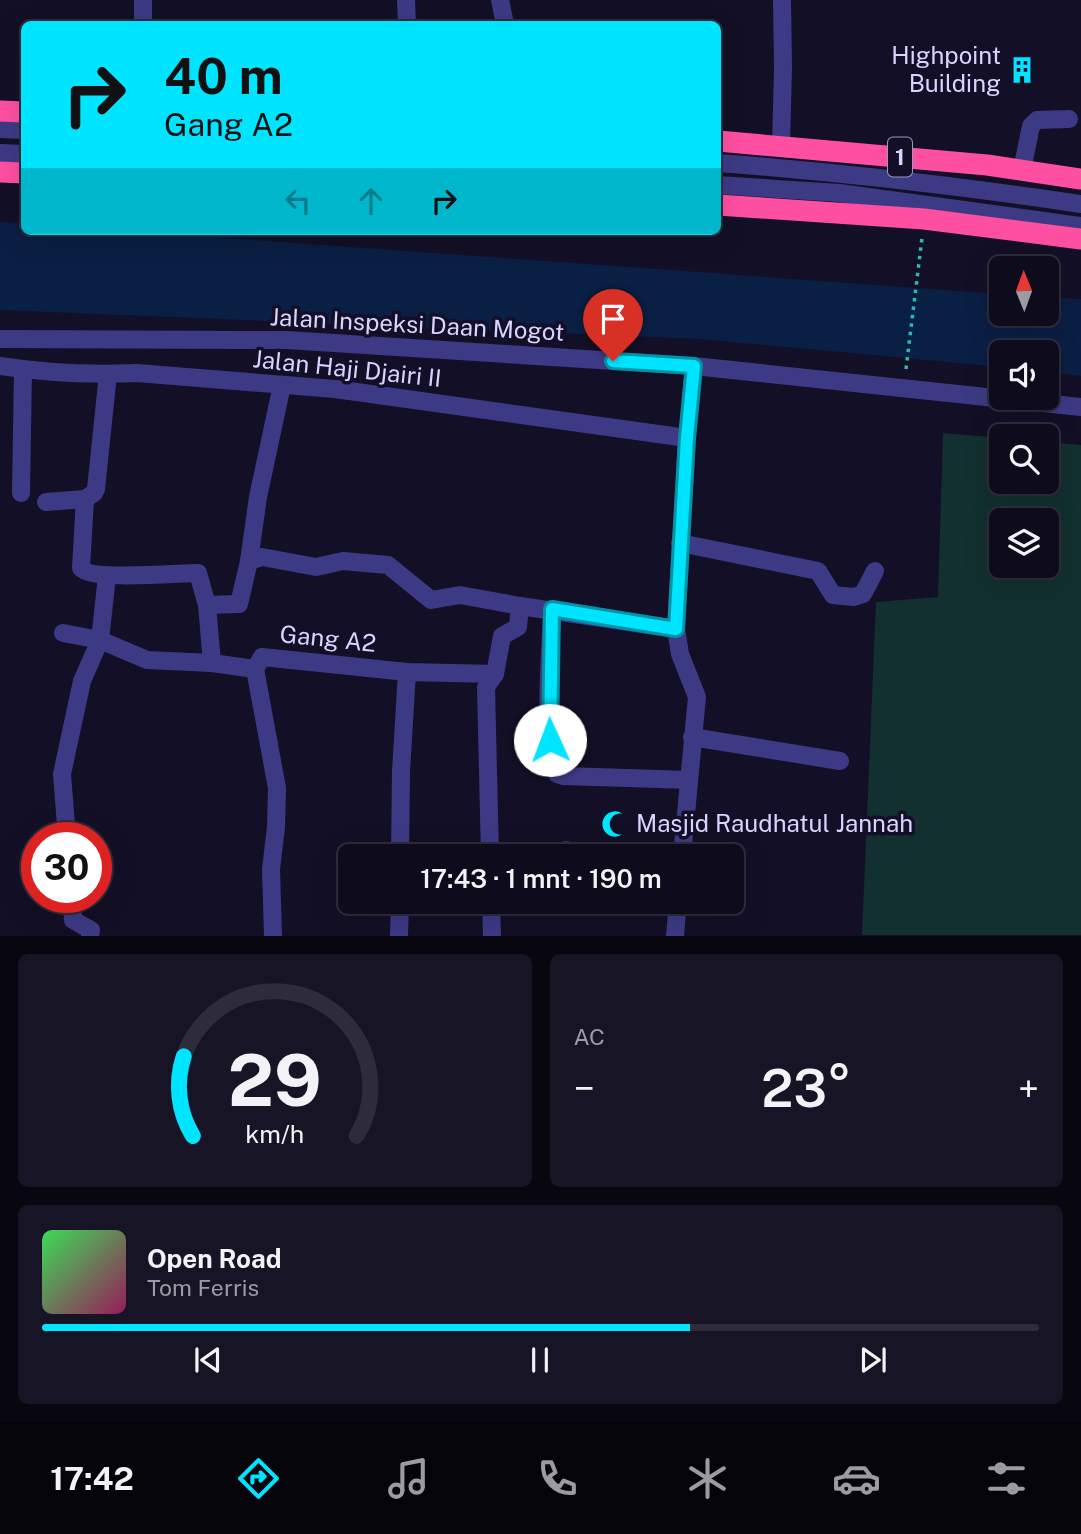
<!DOCTYPE html>
<html lang="id">
<meta charset="utf-8">
<style>
:root{--surface:#0e0b1c;--page:#171425;--text:#f1f3f6;--muted:#9b9ba3;--line:#2e2b3b;--accent:#00e5ff}
body{margin:0;font-family:"Public Sans",sans-serif;background:var(--page);color:var(--text);height:100vh;display:flex;flex-direction:column;font-size:26px;white-space:nowrap}
*{box-sizing:border-box;margin:0}
p{font-size:23px;color:var(--muted)}
.icon{flex:none;width:38px;height:38px;fill:none;stroke:currentColor;stroke-width:2;stroke-linecap:round;stroke-linejoin:round}
.map{position:relative;height:936px;overflow:hidden}
.drawer{display:flex;flex-direction:column;gap:18px;padding:18px;background:#08060f;flex:1}
.drawer>*{flex:none}
.hud{position:absolute;left:21px;top:21px;width:700px;height:214px;border-radius:10px;box-shadow:0 7px 28px #0002,0 0 0 2px var(--line);background:#00e5ff;color:#111;overflow:hidden}
.needle{width:46px;rotate:359deg}
.controls{position:absolute;left:989px;top:256px;display:grid;gap:14px}
.controls a{display:grid;place-items:center;width:70px;height:70px;border-radius:10px;background:var(--surface);box-shadow:0 7px 28px #0002,0 0 0 2px var(--line);font-size:35px}
.speed{position:absolute;left:21px;top:822px;display:flex;gap:14px;font-size:35px;font-weight:700;text-align:center}
.speed>*{display:grid;place-content:center;width:91px;height:91px;border-radius:50%;background:var(--surface);box-shadow:0 7px 28px #0002,0 0 0 2px var(--line);line-height:1}
.speed .limit{border:10px solid #d22;background:#fff;color:#111}
.pin{position:absolute;display:grid;place-items:center;width:60px;height:60px;color:#fff;margin:-72px -30px;border-radius:50% 50% 50% 0;rotate:-45deg;box-shadow:0 0 7px #0007}
.pin .icon{rotate:45deg}
.me{position:absolute;width:77px;margin:-38px;rotate:358deg;stroke-linejoin:round;filter:drop-shadow(0 0 5px #0008)}
.turn{display:flex;align-items:center;gap:24px;height:147px;padding:0 28px;font-size:32px}
.turn .icon{width:91px;height:91px;stroke-width:2.5}
.turn b{display:block;font-size:49px;line-height:60px}
.lanes{display:flex;align-items:center;height:66px;padding:0 28px;background:#0003;justify-content:center;gap:35px;direction:ltr}
.lanes .off{opacity:.35}
.big{font-size:52px;font-weight:600;line-height:1.1}
.drawer .card{flex:1;display:flex;flex-direction:column;justify-content:center;gap:10px;min-width:0;padding:0 24px;border-radius:10px;background:var(--page)}
.drawer .dial{align-items:center;gap:0}
.dial svg{height:182px;overflow:visible;fill:none;stroke:var(--line);stroke-width:7;stroke-linecap:round;text-anchor:middle}
.dial text{fill:var(--text);stroke:none}
.song{display:flex;align-items:center;gap:21px}
.cover{width:84px;height:84px;border-radius:10px;background:linear-gradient(135deg,hsl(130 70% 55%),hsl(330 70% 35%))}
.played{height:7px;border-radius:4px;background:linear-gradient(90deg,var(--accent) 65%,var(--line) 65%)}
.keys{display:flex;justify-content:space-around;direction:ltr}
.heat{display:flex;justify-content:space-between;align-items:center;font-size:38px;direction:ltr}
.drawer .tiles{flex:1;display:grid;gap:18px;grid-template-columns:1fr 1fr}
.card:last-child{grid-column:span 2}
.trip{position:absolute;left:338px;top:844px;width:406px;height:70px;border-radius:10px;background:var(--surface);box-shadow:0 7px 28px #0002,0 0 0 2px var(--line);font-weight:600;line-height:70px;text-align:center}
.menu{display:flex;height:112px;justify-content:space-around;align-items:center;background:#06040b;color:var(--muted)}
.menu .icon{width:49px;height:49px}
.menu .selected{color:var(--accent)}
.menu b{font-size:32px;color:var(--text)}
.map>svg:first-child{display:block}
.green{fill:#12302f;fill-rule:evenodd}
.water{fill:#0a1f44}
.lines{fill:none;stroke-linecap:round;stroke-linejoin:round}
.path{stroke:#2fb8b0;stroke-width:3.5;stroke-dasharray:3.5 5;stroke-linecap:butt}
.minor{stroke:#3d3a85;stroke-width:18}
.highway{stroke:#ff4fa3;stroke-width:21}
.route-casing{stroke:#0095a6;stroke-width:18}
.route{stroke:#00e5ff;stroke-width:12}
.labels{text-anchor:middle;stroke-width:7;stroke-linejoin:round;paint-order:stroke}
.shield{fill:#130f26;stroke:#9e99be;stroke-width:2}
.shield-label{font-size:23px;font-weight:bold;fill:#d9d4ff}
.poi-label{font-size:24px;fill:#d9d4ff;stroke:#130f26;text-anchor:end}
.street-label{font-size:24px;fill:#d9d4ff;stroke:#130f26}
</style>
<div class="map">
<svg width="1081" height="936" viewBox="0 0 1081 936">
<rect width="100%" height="100%" fill="#130f26"/>
<path class="green" d="M943,433l58,5v43h45l1,-39 34,3v490h-219l14,-333 62,-5zM1001,520h45v45h-45z"/>
<polygon class="water" points="0,222 24,223 24,231 130,231 1001,294 1001,313 1046,313 1047,297 1081,299 1081,376 1047,372 1046,352 1001,352 1001,367 700,339 0,310"/>
<g class="lines">
<polyline class="path" points="906,369 922,238"/>
<g class="minor">
<polyline points="143,0 143,24"/>
<polyline points="406,0 407,24"/>
<polyline points="500,0 505,24"/>
<polyline points="0,129 24,130"/>
<polyline points="781,146 783,68 782,0"/>
<polyline points="0,153 24,154"/>
<path d="M718,163c121,9 242,23 363,41"/>
<polyline points="1022,170 1031,126 1037,120 1069,119"/>
<polyline points="718,185 839,193 1081,226"/>
<polyline points="0,339 287,340 694,366 1081,407"/>
<path d="M0,366c45,7 92,9 137,7l198,16 352,49"/>
<path d="M108,374l-12,115 -2,4 -9,6 -4,69c10,13 97,5 117,5l9,32 5,58 43,6 7,-12 145,15 88,2 7,-38 16,-9 2,-21 156,23"/>
<polyline points="21,493 23,370"/>
<polyline points="46,502 85,499"/>
<polyline points="680,543 818,571 833,595 854,597 863,594 875,571"/>
<polyline points="249,561 258,497 282,385"/>
<polyline points="207,605 239,604 249,561 262,557 316,567 343,561 388,565 431,600 460,595 520,606"/>
<path d="M552,609c-1,36 -10,137 5,165l7,2 125,4"/>
<polyline points="63,633 100,640 147,660 212,663"/>
<polyline points="255,669 277,788 276,827 271,869 273,936"/>
<polyline points="692,737 840,761"/>
<polyline points="67,838 62,774 82,681 100,640 107,576"/>
<polyline points="566,850 583,856"/>
<polyline points="400,856 401,771 407,672"/>
<polyline points="490,856 486,687 495,674"/>
<polyline points="682,856 697,697 680,654 676,629 687,438 694,366"/>
<polyline points="72,898 73,920 91,930 90,936"/>
<polyline points="491,901 492,936"/>
<polyline points="399,936 400,901"/>
<polyline points="675,936 678,901"/>
</g>
<g class="highway">
<polyline points="0,111 24,112"/>
<polyline points="718,141 987,165 1081,179"/>
<polyline points="0,172 24,173"/>
<polyline points="718,205 924,219 1081,239"/>
</g>
</g>
<g class="lines">
<defs>
<polyline id="route" points="550,740 552,609 676,629 687,438 694,366 613,361"/>
</defs>
<use href="#route" class="route-casing"/>
<use href="#route" class="route"/>
</g>
<defs>
<symbol id="building-bare" viewBox="-9 -9 18 18"><path d="M-4-6H4V6H1V3H-1V6H-4ZM-2.5-4.3h1.7v1.8h-1.7ZM.8-4.3h1.7v1.8H.8ZM-2.5-1h1.7V.8h-1.7ZM.8-1h1.7V.8H.8Z" fill="#00e5ff" stroke="#130f26" stroke-width="2.5" paint-order="stroke"/></symbol>
<symbol id="mosque-bare" viewBox="-9 -9 18 18"><path d="M3.5-4.9A6 6 0 1 0 3.5 4.9A5 5 0 1 1 3.5-4.9Z" fill="#00e5ff" stroke="#130f26" stroke-width="2.5" paint-order="stroke"/></symbol>
</defs>
<g fill-rule="evenodd">
<use href="#building-bare" x="1003" y="51" width="38" height="38"/>
<use href="#mosque-bare" x="596" y="805" width="38" height="38"/>
</g>
<g class="labels">
<rect class="shield" x="888" y="137.5" width="24" height="39" rx="5"/>
<g class="shield-label">
<text x="900" y="165">1</text>
</g>
<g class="poi-label">
<text x="1001" y="64">Highpoint<tspan x="1001" dy="28">Building</tspan></text>
<text x="636" y="832" text-anchor="start">Masjid Raudhatul Jannah</text>
</g>
<g class="street-label">
<text transform="translate(417 325) rotate(3)" y="8">Jalan Inspeksi Daan Mogot</text>
<text transform="translate(347 369) rotate(6)" y="8">Jalan Haji Djairi II</text>
<text transform="translate(328 639) rotate(6)" y="8">Gang A2</text>
</g>
</g>
</svg>
<div class="controls">
<a><svg class="needle" viewBox="-14 -14 28 28"><path d="M0-13l5 13h-10z" fill="#e53935"/><path d="M0 13l5-13h-10z" fill="#9b9ba3"/></svg></a>
<a><svg class="icon" aria-label="sound" viewBox="0 0 24 24"><path d="M4 9h4l5-4v14l-5-4H4zM17 9q2 3 0 6"/></svg></a>
<a><svg class="icon" aria-label="search" viewBox="0 0 24 24"><circle cx="10" cy="10" r="6"/><path d="M15 15l6 6"/></svg></a>
<a><svg class="icon" aria-label="layers" viewBox="0 0 24 24"><path d="M12 4l9 5-9 5-9-5zM3 14l9 5 9-5"/></svg></a>
</div>
<div class="speed"><div class="limit">30</div></div>
<div class="pin" style="left:613px;top:361px;background:#d93025"><svg class="icon" aria-label="arrive" viewBox="0 0 24 24"><path d="M6 21V4h12l-3 4 3 4H6"/></svg></div>
<svg class="me" style="left:550px;top:740px" viewBox="-20 -20 40 40"><circle r="19" fill="#fff"/><path d="M0-13L10 11 0 6-10 11z" fill="#00e5ff"/></svg>
<div class="trip">17:43 · 1 mnt · 190 m</div>
<div class="hud">
<div class="turn"><svg class="icon" aria-label="right" viewBox="0 0 24 24"><path d="M7 20v-9h11M14 6l5 5-5 5"/></svg><div><b>40 m</b>Gang A2</div></div>
<div class="lanes"><svg class="icon off" aria-label="left" viewBox="0 0 24 24"><path d="M17 20v-9H6M10 6l-5 5 5 5"/></svg><svg class="icon off" aria-label="ahead" viewBox="0 0 24 24"><path d="M12 20V5M6 11l6-6 6 6"/></svg><svg class="icon" aria-label="right" viewBox="0 0 24 24"><path d="M7 20v-9h11M14 6l5 5-5 5"/></svg></div>
</div>
</div>
<section class="drawer">
<div class="tiles">
<div class="card dial"><svg viewBox="0 0 100 80">
<path d="M14 69A42 42 0 1 1 86 69"/>
<path d="M14 69A42 42 0 0 1 10 34" stroke="#00e5ff"/>
<text x="50" y="56" font-size="32" font-weight="700">29</text>
<text x="50" y="72" font-size="11">km/h</text>
</svg></div>
<div class="card"><p>AC</p>
<div class="heat"><a>−</a><b class="big">23°</b><a>+</a></div>
</div>
<div class="card">
<div class="song"><i class="cover"></i><div><b>Open Road</b><p>Tom Ferris</p></div></div>
<div class="played"></div>
<div class="keys"><svg class="icon" aria-label="previous" viewBox="0 0 24 24"><path d="M18 5L8 12l10 7zM5 5v14"/></svg><svg class="icon" aria-label="pause" viewBox="0 0 24 24"><path d="M8 5v14M16 5v14"/></svg><svg class="icon" aria-label="next" viewBox="0 0 24 24"><path d="M6 5l10 7-10 7zM19 5v14"/></svg></div>
</div>
</div>
</section>
<nav class="menu">
<b>17:42</b>
<svg class="icon selected" aria-label="directions" viewBox="0 0 24 24"><path d="M12 3l9 9-9 9-9-9zM9 14v-3h6M13 9l2 2-2 2"/></svg>
<svg class="icon" aria-label="music" viewBox="0 0 24 24"><path d="M9 18V5l10-2v13"/><circle cx="6" cy="18" r="3"/><circle cx="16" cy="16" r="3"/></svg>
<svg class="icon" aria-label="phone" viewBox="0 0 24 24"><path d="M5 4h4l2 5-3 2q2 4 5 5l2-3 5 2v4C11 20 4 13 5 4z"/></svg>
<svg class="icon" aria-label="climate" viewBox="0 0 24 24"><path d="M12 3v18M4 7l16 10M4 17L20 7"/></svg>
<svg class="icon" aria-label="car" viewBox="0 0 24 24"><path d="M5 17H2v-5l4-1 3-4h7l3 4 3 1v5h-3M9 17h6M6 11h13"/><circle cx="7" cy="17" r="2"/><circle cx="17" cy="17" r="2"/></svg>
<svg class="icon" aria-label="filters" viewBox="0 0 24 24"><path d="M4 7h16M4 17h16"/><circle cx="9" cy="7" r="2"/><circle cx="15" cy="17" r="2"/></svg>
</nav>
